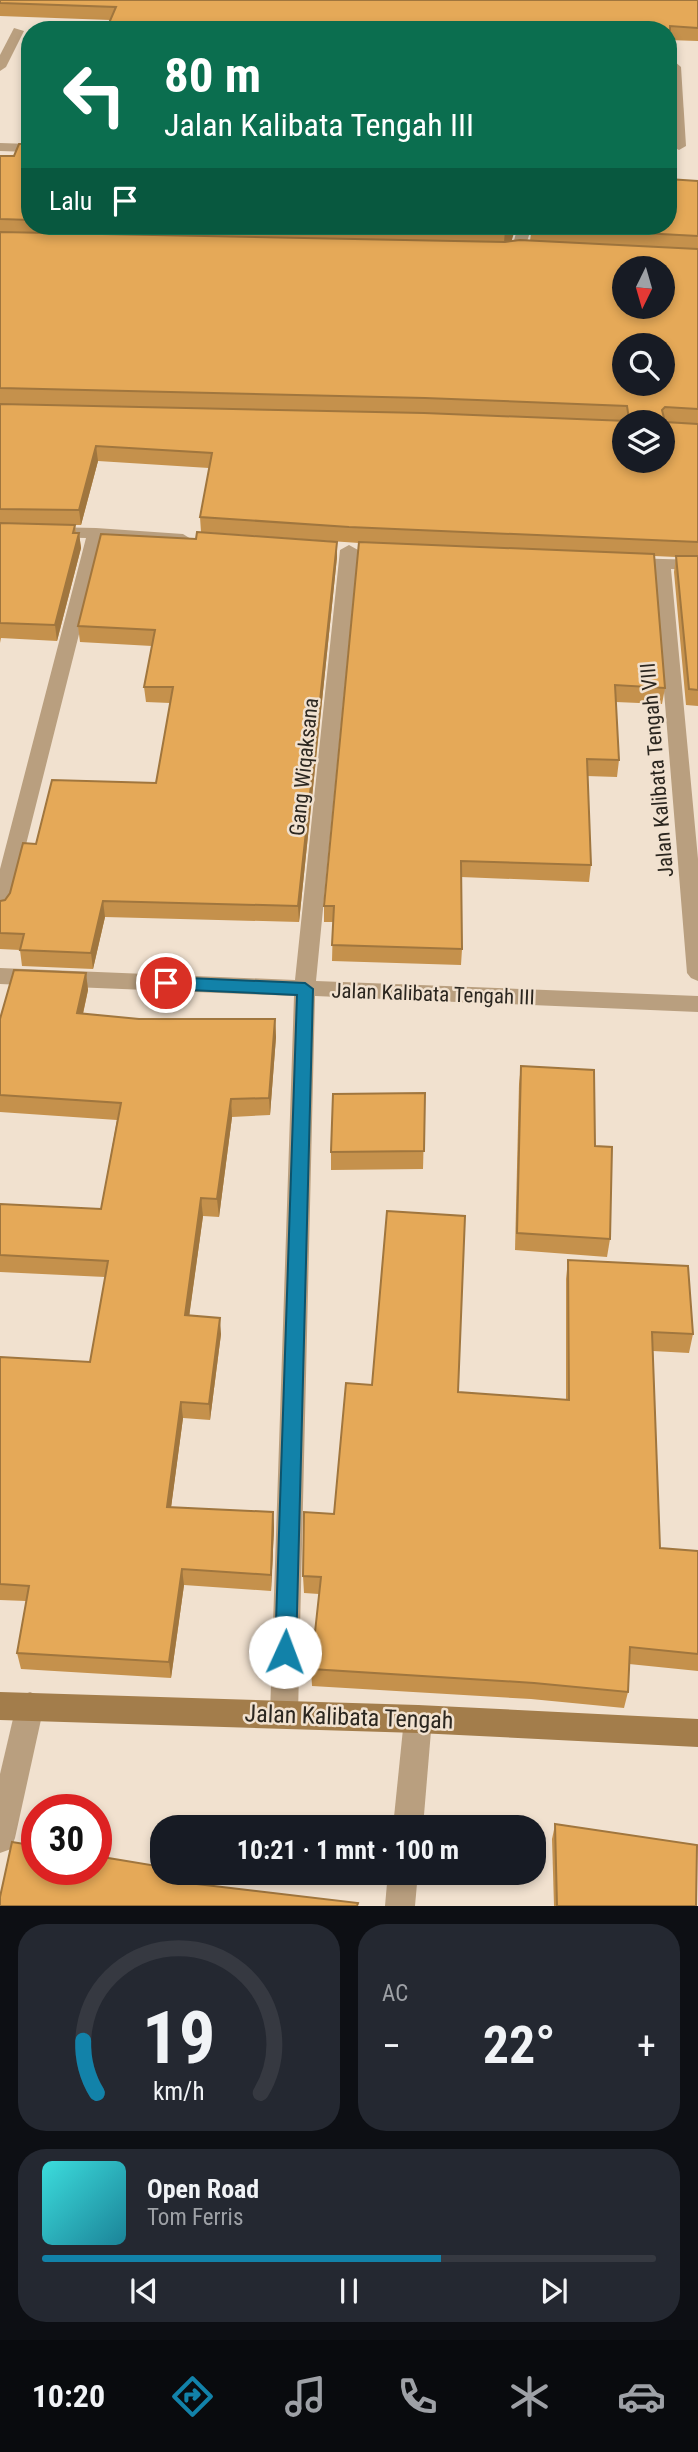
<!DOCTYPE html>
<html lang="id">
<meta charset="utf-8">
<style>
:root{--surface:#171b24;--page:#242831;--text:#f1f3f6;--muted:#9ea1a6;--line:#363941;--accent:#1282a9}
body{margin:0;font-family:"Roboto Condensed",sans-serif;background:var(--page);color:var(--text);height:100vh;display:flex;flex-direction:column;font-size:26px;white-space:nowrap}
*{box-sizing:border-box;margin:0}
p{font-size:23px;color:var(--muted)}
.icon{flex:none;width:38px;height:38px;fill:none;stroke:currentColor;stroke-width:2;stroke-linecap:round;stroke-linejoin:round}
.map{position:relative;height:1906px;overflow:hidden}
.panel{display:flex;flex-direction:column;gap:18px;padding:18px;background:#0d0f14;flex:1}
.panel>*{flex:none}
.hud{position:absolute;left:21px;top:21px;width:656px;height:214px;border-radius:28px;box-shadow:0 4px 10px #0003;background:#0b6e4f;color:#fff;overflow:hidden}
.needle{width:46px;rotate:185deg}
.controls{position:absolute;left:612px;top:256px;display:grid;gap:14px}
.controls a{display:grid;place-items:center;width:63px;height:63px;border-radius:50%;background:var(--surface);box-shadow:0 4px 10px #0003;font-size:35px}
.speed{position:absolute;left:21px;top:1794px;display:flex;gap:14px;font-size:35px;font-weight:700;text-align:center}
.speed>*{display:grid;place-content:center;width:91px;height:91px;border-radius:50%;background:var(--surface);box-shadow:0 4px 10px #0003;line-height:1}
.speed .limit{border:10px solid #d22;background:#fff;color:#111}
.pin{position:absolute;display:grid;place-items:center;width:60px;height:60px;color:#fff;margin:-30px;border:4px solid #fff;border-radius:50%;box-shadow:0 2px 7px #0007}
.me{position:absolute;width:77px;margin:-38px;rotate:2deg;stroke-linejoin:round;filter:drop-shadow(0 0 5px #0008)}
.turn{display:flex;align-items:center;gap:24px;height:147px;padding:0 28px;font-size:32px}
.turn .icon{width:91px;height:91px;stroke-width:2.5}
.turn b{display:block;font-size:49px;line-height:60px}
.then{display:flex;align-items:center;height:66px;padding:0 28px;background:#0003;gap:14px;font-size:26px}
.big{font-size:52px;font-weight:700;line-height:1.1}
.panel .widget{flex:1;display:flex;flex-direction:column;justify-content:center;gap:10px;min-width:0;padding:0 24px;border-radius:28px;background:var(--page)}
.panel .dial{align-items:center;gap:0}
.dial svg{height:182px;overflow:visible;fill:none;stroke:var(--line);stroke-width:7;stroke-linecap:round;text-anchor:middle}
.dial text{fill:var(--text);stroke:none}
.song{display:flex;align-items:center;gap:21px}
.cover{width:84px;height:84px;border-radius:10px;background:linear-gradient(135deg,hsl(180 70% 55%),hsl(190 70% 35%))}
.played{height:7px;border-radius:4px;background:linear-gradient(90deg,var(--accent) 65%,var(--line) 65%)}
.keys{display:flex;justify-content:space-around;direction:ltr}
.heat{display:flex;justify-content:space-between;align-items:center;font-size:38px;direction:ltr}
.panel .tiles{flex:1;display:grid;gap:18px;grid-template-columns:1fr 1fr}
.widget:last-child{grid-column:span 2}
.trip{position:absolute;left:150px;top:1815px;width:396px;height:70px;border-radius:28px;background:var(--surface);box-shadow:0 4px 10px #0003;font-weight:700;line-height:70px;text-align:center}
.menu{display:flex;height:112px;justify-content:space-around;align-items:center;background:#090b0e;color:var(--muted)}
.menu .icon{width:49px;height:49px}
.menu .current{color:var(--accent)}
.menu b{font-size:32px;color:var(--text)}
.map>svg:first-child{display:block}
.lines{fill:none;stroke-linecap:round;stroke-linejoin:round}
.street{fill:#b99f7f;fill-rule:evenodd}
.secondary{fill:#a37d4b;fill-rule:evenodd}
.wall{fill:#c5914c}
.shaded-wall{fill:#a0763e}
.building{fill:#e5a958;stroke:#a0763e;stroke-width:2;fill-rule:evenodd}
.route{fill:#1282a9;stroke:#0c546e;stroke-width:2}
.labels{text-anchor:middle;stroke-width:5;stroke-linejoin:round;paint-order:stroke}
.street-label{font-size:21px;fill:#2b261f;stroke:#f1e1cf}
.near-street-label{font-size:24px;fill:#2b261f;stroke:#f1e1cf}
</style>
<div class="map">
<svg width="698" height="1906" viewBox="0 0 698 1906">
<rect width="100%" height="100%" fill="#f1e1cf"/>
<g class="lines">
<g class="street">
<polygon points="14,28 24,31 6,67 0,71 0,55"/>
<polygon points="668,56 681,67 686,146 679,150 672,146"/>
<polygon points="0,143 30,144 30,152 0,151"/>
<polygon points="518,226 532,226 524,251 494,253 494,247 513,244"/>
<polygon points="0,526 96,528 183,534 191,539 183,544 103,539 10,908 7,913 0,915 0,869 86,538 0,536"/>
<polygon points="349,545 358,550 316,981 698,996 698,1012 315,996 298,1714 294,1724 284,1728 274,1724 270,1714 294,996 0,984 0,968 295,980 340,550"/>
<polygon points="628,558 698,560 698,570 671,569 698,859 698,981 691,978 687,973 654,569 622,567 619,563"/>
<polygon points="30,1692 40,1696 44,1706 15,1838 11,1849 0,1853 0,1774 16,1706 20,1696"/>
<polygon points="418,1705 428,1709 432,1719 423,1827 393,1827 404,1719 408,1709"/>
<polygon points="388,1872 418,1872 415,1906 385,1906"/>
</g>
<polygon class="secondary" points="0,1692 418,1705 698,1719 698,1747 418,1733 0,1720"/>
</g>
<g class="wall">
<polygon points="0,0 698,0 698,41 669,40 668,42 668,30 110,20 0,16"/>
<polygon points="30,144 30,226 516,226 511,241 530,241 532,226 698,181 698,706 686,705 674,572 676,557 654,556 665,688 662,704 616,702 619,760 617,777 587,776 591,865 589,882 461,877 462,949 461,965 332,961 333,922 324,922 324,906 359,543 201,532 200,517 209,468 98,461 81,525 75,525 76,533 79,533 81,548 57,641 1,638 0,643 0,156 14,156"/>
<polygon points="337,557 299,922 105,917 93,969 22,966 20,950 0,949 0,901 5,900 10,893 36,844 156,783 170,703 146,702 144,687 152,646 80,642 78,626"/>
<polygon points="86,973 88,990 83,1014 139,1019 275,1019 276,1037 270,1115 232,1117 219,1217 203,1216 189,1316 221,1334 210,1420 183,1418 171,1507 273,1512 274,1528 271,1591 184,1585 171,1678 21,1669 17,1653 26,1601 0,1600 0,1357 90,1362 105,1277 0,1272 0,1204 101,1209 117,1120 0,1112 0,1019"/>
<polygon points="521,1066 610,1239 607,1257 515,1250 519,1084"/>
<polygon points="425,1093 423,1169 331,1170 331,1152"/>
<polygon points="568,1260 693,1334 689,1353 653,1351 660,1548 698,1551 698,1671 629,1664 628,1692 624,1708 531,1699 312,1686 311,1669 319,1594 304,1593 303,1576 334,1514 458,1392 566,1400 566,1279"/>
<polygon points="555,1825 696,1906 554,1906 552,1839"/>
</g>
<g class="shaded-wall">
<polygon points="512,226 516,226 511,243 504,243 505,229"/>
<polygon points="96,446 98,461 81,525 79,510"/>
<polygon points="79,533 81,548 57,641 55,625"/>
<polygon points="337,542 337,557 299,922 298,906"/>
<polygon points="103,901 105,917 93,969 91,953"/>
<polygon points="86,973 88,990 79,1031 77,1013"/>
<polygon points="275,1019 276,1037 270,1115 269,1098"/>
<polygon points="231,1099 232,1117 219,1217 217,1199"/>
<polygon points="201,1198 203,1216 187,1332 185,1315"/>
<polygon points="220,1318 221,1334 210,1420 209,1404"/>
<polygon points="181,1402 183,1418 169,1523 167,1507"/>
<polygon points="273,1512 274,1528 271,1591 271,1575"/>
<polygon points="182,1569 184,1585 171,1678 169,1662"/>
<polygon points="173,1872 174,1872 177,1886 172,1881"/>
</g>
<g class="building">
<polygon points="0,0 698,0 698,28 670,26 670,30 106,30 116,7 0,3"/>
<polygon points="19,144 30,144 30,220 0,219 0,156 14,156"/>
<polygon points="668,179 698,181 698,236 531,227 532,226 668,226"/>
<polygon points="341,226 512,226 512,228 505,229"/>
<path d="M0,232l505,10 15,-2 178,9v160l-33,-2 -3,3 3,12 33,2v118l-349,-15 -149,-10 12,-64 -116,-7 -17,64 -79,-1v-105l424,9 203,8 2,-2 -2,-13 -202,-8 -425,-10zM625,268h38v38h-38zM625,345h38v38h-38zM625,422h38v38h-38z"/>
<polygon points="0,523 75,525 73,533 79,533 55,625 0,623"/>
<polygon points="197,532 337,542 298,906 103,901 91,953 20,950 24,934 0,933 0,901 5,900 10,893 23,843 36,844 52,780 156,783 173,687 144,687 155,630 78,626 101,534 196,539"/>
<polygon points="359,542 654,554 665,688 615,685 619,760 587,759 591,865 461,861 462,949 332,945 334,906 324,906"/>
<polygon points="676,556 698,556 698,690 689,689"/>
<polygon points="14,970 86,973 77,1013 139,1019 275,1019 269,1098 231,1099 217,1199 201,1198 185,1315 220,1318 209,1404 181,1402 167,1507 273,1512 271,1575 182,1569 169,1662 17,1653 29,1586 0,1584 0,1357 90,1362 108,1261 0,1255 0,1204 101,1209 121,1103 0,1095 0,1019"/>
<polygon points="521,1066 594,1070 595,1146 612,1147 610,1239 517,1233"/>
<polygon points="425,1093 424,1151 331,1152 333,1094"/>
<polygon points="387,1211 465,1216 458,1392 569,1400 568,1260 688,1266 693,1334 652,1332 660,1548 698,1551 698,1654 630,1647 628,1692 534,1683 311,1669 321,1577 303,1576 304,1512 334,1514 346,1383 372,1385"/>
<polygon points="555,1824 697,1845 696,1906 557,1906"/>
<polygon points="12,1842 37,1846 37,1869 96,1869 96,1856 163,1867 163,1872 173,1872 172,1881 358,1903 357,1906 0,1906 0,1897"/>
</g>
<polygon class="route" points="166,977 305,983 313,989 296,1652 293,1659 285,1662 278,1659 275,1652 297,995 166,989 158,983"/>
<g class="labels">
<g class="street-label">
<text transform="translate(304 767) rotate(-84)" y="7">Gang Wiqaksana</text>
<text transform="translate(657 770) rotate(-95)" y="7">Jalan Kalibata Tengah VIII</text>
<text transform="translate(433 994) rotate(2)" y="7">Jalan Kalibata Tengah III</text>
</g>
<g class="near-street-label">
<text transform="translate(349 1717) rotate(2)" y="8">Jalan Kalibata Tengah</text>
</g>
</g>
</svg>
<div class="controls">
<a><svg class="needle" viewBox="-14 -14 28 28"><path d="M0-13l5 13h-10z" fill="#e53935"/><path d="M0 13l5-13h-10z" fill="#9ea1a6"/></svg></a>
<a><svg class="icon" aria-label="search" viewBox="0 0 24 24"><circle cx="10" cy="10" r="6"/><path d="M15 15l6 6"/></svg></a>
<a><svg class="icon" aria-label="layers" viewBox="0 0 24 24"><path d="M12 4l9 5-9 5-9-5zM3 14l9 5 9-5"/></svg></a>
</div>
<div class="speed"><div class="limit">30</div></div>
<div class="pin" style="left:166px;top:983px;background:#d93025"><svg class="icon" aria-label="arrive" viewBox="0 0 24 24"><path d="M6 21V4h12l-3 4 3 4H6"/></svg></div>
<svg class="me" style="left:285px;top:1652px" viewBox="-20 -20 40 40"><circle r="19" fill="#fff"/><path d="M0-13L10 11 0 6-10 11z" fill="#1282a9"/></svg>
<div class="trip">10:21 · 1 mnt · 100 m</div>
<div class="hud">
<div class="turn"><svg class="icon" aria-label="left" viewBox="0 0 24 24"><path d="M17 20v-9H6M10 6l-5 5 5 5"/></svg><div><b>80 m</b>Jalan Kalibata Tengah III</div></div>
<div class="then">Lalu<svg class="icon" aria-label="arrive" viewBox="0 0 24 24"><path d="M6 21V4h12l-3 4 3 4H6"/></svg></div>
</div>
</div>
<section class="panel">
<div class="tiles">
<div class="widget dial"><svg viewBox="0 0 100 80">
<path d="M14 69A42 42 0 1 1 86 69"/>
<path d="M14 69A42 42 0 0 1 8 46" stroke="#1282a9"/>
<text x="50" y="56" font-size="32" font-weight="700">19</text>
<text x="50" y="72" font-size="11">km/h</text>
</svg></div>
<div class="widget"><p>AC</p>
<div class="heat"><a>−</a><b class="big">22°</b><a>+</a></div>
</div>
<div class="widget">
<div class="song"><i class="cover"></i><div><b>Open Road</b><p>Tom Ferris</p></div></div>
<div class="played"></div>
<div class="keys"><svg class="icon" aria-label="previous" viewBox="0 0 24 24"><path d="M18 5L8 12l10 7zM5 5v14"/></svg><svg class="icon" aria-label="pause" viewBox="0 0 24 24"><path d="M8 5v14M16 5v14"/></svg><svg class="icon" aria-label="next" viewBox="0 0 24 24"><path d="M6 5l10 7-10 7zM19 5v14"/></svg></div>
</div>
</div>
</section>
<nav class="menu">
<b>10:20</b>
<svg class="icon current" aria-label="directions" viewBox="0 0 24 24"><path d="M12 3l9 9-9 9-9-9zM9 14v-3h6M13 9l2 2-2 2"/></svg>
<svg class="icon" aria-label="music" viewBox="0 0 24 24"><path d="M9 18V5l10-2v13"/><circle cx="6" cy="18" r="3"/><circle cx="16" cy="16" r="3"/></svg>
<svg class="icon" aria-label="phone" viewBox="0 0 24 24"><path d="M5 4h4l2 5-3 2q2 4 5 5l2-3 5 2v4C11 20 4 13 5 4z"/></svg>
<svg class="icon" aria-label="climate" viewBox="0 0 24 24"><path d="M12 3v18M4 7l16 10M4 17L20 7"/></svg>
<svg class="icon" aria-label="car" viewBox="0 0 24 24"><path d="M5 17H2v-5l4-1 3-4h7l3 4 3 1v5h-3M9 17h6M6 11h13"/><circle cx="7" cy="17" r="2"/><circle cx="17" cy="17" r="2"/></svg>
</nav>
